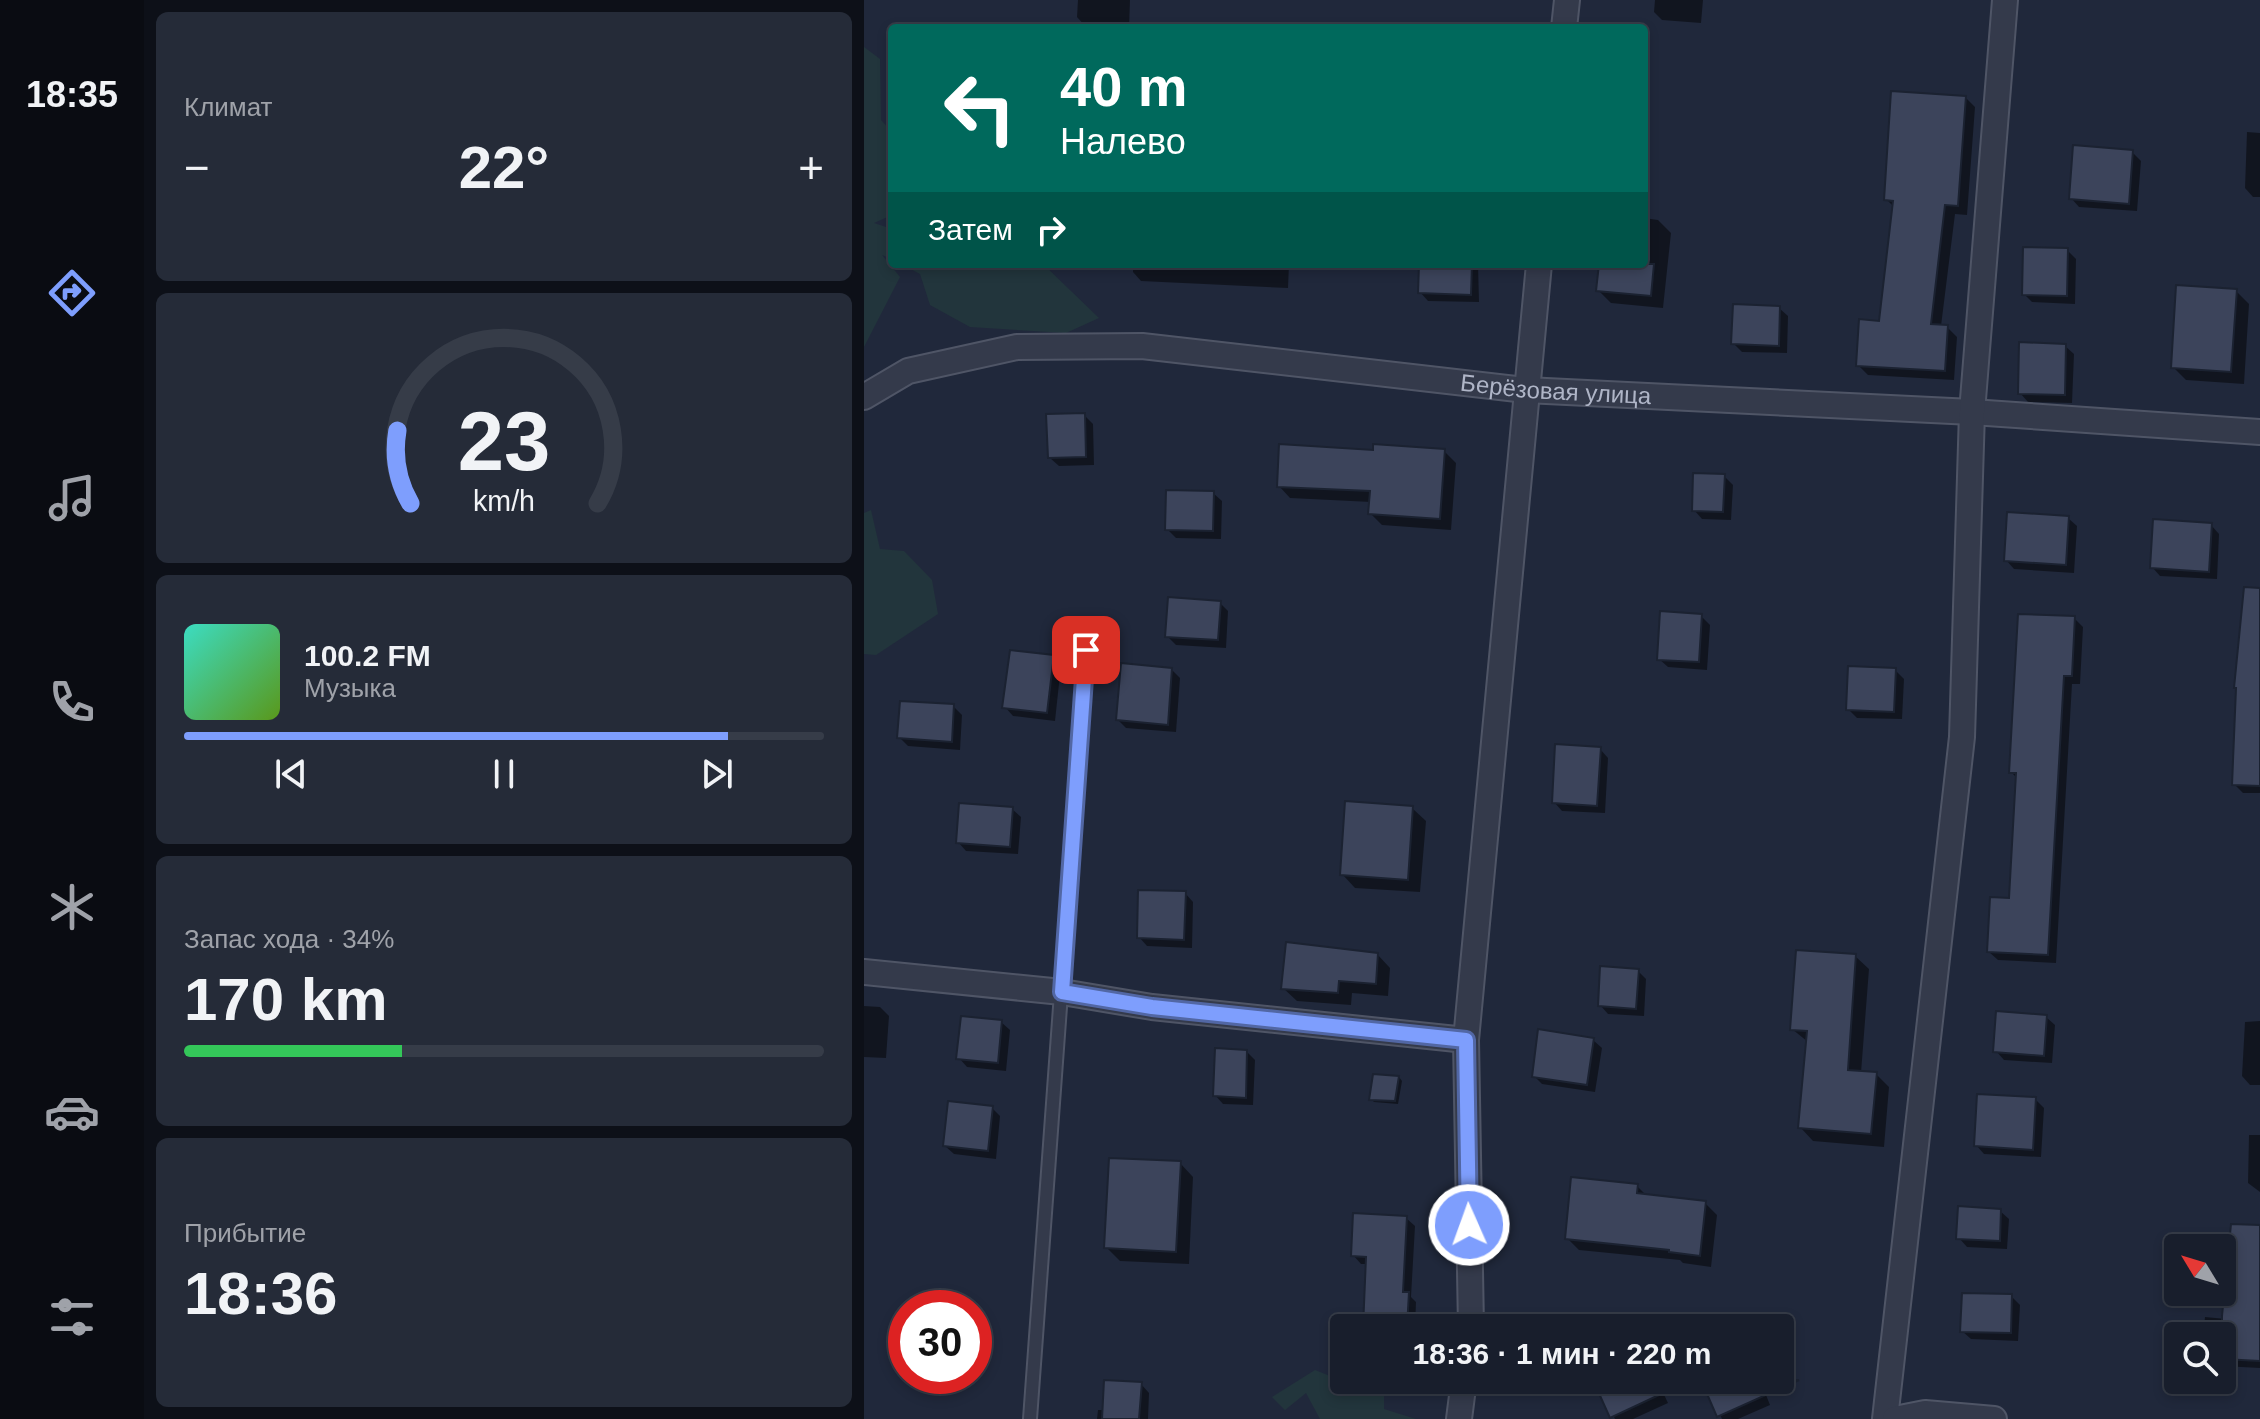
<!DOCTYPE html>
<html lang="ru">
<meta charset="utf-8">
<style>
:root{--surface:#181e2c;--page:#252b38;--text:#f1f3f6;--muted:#9fa2a9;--line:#363c48;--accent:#7e9efd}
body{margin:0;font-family:Helvetica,sans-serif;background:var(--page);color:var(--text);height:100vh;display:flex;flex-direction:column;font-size:30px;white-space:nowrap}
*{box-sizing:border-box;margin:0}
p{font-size:26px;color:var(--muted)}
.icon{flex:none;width:44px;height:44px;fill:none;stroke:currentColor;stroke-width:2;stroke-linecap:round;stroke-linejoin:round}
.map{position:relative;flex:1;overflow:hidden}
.details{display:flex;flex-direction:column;gap:12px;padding:12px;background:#0d1018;width:720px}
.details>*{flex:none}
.hud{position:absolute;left:24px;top:24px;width:760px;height:244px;border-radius:8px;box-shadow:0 4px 12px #0003,0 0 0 2px var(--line);background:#00695c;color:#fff;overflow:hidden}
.needle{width:52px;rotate:308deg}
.tools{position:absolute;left:1300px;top:1234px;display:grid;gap:16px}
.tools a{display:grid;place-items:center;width:72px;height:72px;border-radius:8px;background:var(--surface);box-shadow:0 4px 12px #0003,0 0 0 2px var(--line);font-size:40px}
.speed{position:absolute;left:24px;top:1290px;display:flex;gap:16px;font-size:40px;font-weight:700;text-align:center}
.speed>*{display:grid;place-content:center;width:104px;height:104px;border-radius:50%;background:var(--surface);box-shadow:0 4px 12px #0003,0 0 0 2px var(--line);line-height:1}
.speed .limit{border:12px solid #d22;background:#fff;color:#111}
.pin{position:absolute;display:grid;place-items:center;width:68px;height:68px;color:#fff;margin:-34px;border-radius:16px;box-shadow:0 4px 12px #0006}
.me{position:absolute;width:88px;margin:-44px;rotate:358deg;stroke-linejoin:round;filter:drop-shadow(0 0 6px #0008)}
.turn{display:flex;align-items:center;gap:28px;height:168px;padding:0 40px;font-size:36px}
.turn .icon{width:104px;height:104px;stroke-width:2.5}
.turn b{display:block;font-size:56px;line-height:68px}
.then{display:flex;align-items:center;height:76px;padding:0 40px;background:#0003;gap:16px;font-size:30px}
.big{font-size:60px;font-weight:800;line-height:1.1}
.details .widget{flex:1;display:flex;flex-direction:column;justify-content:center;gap:12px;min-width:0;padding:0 28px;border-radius:12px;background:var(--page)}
.details .dial{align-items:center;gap:0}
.dial svg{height:208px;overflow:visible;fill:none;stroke:var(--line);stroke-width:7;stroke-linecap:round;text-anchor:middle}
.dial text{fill:var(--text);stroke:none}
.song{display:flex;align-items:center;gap:24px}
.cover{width:96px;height:96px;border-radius:12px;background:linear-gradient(135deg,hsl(170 70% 55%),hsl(90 70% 35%))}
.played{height:8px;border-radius:4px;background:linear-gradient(90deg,var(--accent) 85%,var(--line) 85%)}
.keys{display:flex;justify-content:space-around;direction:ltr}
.heat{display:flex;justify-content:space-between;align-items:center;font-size:44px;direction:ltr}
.charge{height:12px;border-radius:6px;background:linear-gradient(90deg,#34c759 34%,var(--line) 0)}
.trip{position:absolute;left:466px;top:1314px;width:464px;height:80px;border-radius:8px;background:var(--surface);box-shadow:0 4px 12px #0003,0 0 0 2px var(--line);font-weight:800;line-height:80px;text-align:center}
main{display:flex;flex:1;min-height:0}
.tab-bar{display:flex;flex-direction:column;width:144px;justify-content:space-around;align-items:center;background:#0a0c12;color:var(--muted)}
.tab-bar .icon{width:56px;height:56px}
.tab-bar .selected{color:var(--accent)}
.tab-bar b{font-size:36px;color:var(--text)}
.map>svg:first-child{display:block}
.green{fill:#22353c}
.shadow{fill:#0007}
.building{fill:#3c445b;stroke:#1b2231;stroke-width:2}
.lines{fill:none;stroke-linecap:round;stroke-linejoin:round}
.service-casing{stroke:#4f5566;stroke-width:16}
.minor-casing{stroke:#4f5566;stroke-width:28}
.service{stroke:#343a4b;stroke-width:12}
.minor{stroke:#343a4b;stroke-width:24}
.route-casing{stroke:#5267a4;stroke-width:20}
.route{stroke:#7e9efd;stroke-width:14}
.labels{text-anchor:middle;stroke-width:8;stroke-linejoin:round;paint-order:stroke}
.street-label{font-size:24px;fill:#afb5c7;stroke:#19202f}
</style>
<main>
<nav class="tab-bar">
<b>18:35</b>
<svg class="icon selected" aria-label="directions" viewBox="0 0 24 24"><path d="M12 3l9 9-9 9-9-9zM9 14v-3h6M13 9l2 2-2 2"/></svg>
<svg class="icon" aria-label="music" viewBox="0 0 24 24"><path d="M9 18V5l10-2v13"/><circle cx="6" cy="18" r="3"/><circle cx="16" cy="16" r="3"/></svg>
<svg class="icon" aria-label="phone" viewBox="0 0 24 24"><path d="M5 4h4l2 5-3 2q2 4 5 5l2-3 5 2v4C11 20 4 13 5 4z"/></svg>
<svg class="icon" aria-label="climate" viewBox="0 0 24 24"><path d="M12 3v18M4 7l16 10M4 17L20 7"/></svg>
<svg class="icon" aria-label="car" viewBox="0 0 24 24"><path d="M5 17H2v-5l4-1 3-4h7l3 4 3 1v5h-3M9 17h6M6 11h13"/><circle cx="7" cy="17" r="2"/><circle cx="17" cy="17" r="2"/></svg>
<svg class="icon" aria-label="filters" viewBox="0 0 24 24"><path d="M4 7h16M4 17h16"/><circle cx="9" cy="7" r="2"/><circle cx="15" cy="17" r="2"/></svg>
</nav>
<section class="details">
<div class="widget"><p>Климат</p>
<div class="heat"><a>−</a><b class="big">22°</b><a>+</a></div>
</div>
<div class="widget dial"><svg viewBox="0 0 100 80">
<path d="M14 69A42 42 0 1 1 86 69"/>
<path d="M14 69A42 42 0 0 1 9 41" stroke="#7e9efd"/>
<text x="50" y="56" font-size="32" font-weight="700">23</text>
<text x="50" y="72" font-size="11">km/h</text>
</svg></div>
<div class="widget">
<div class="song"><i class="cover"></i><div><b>100.2 FM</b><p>Музыка</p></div></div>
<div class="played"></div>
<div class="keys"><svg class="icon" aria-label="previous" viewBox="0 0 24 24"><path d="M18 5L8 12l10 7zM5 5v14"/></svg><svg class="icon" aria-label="pause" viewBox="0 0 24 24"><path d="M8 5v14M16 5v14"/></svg><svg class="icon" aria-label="next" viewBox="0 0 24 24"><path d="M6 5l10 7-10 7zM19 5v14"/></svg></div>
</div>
<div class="widget"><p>Запас хода · 34%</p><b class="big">170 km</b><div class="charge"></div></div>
<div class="widget"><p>Прибытие</p><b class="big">18:36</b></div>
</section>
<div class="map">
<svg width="1396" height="1419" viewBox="0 0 1396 1419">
<rect width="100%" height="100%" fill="#20283b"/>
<g class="green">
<polygon points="0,47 16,59 17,120 28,132 28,215 10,223 28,229 28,259 18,255 36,277 0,347"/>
<polygon points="37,264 179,264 235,318 202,333 106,327 66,305 56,274"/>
<polygon points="7,510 16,549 40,551 68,580 74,614 12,655 0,654 0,513"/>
<polygon points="451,1370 491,1386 520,1380 520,1409 552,1419 456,1419 442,1393 421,1410 408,1397"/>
</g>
<g class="shadow">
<polygon points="214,0 266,0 265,28 221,26 213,17"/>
<polygon points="791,0 839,0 837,23 798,20 790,12"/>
<polygon points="1101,97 1111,107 1103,215 1091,214 1077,326 1083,327 1093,337 1090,380 1004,375 994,365 1016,323 1030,207 1022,199"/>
<polygon points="1383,132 1396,133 1396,197 1389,197 1381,188"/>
<polygon points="1268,152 1277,161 1273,211 1215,207 1207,198"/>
<polygon points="780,218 794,220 807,233 799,308 747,303 734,290 737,264 780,264"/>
<polygon points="1203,250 1212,259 1211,304 1168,302 1160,294"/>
<polygon points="269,264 425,264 424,288 277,281 269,272"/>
<polygon points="557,264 614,264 615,302 564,301 556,292"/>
<polygon points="1372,291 1385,304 1380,384 1322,380 1309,367"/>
<polygon points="915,308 924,316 923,353 878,352 869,343"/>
<polygon points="1201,346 1210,354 1208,403 1164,402 1156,393"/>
<polygon points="220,415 229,424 230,465 195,466 186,458"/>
<polygon points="580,451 592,463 587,530 518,525 506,513 507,502 426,498 415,486 511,452"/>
<polygon points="860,476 869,485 867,520 838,519 830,510"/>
<polygon points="349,493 358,501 357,539 312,538 303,529"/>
<polygon points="1204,518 1213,526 1210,573 1150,569 1142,560"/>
<polygon points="1347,525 1355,534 1353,579 1296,576 1288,567"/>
<polygon points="356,603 364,611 362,648 312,645 303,636"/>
<polygon points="837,616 846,625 843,670 804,667 795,659"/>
<polygon points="1210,618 1219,627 1216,684 1208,684 1192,963 1134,960 1125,952 1147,900 1154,779 1147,772"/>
<polygon points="1396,633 1396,793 1379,793 1370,784"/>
<polygon points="189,657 197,665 191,721 149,716 141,707"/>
<polygon points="307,669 316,678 312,732 262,728 254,720"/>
<polygon points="1031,670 1040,679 1038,719 993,718 984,709"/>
<polygon points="89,706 98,715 96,750 44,746 35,737"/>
<polygon points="736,749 744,758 741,813 698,811 690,802"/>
<polygon points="548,808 562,821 556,892 491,888 478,874"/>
<polygon points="148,809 157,817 154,854 102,851 94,842"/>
<polygon points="321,893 329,902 328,948 283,946 275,937"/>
<polygon points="513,954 526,968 524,996 488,993 487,1005 433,1001 419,988"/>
<polygon points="991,956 1005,969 997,1073 1012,1074 1025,1087 1020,1147 949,1141 936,1127 944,1042 928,1029"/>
<polygon points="774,971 782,979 780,1016 744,1014 736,1005"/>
<polygon points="0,1006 16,1007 25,1016 22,1058 0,1057"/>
<polygon points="1182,1017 1191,1025 1188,1063 1140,1060 1132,1051"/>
<polygon points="1396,1021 1396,1085 1386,1085 1378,1076 1381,1022"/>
<polygon points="137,1022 146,1030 142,1071 103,1067 95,1058"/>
<polygon points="729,1040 738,1048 731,1092 678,1084 670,1076"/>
<polygon points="383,1052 391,1060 389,1105 359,1104 351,1095"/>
<polygon points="535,1077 538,1081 534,1104 510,1102 507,1099"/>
<polygon points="1171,1099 1180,1108 1177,1157 1120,1154 1112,1145"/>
<polygon points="128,1108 136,1116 132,1159 90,1154 81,1146"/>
<polygon points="1385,1135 1396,1135 1396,1192 1384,1183"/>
<polygon points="316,1163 329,1177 325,1264 256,1261 242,1247"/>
<polygon points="773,1186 783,1196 841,1203 853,1215 847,1267 819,1263 816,1260 715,1250 703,1238"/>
<polygon points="1136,1211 1145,1219 1143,1249 1103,1247 1095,1238"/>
<polygon points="542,1218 551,1226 547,1297 552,1302 551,1328 501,1328 504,1264 497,1264 489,1255"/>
<polygon points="1396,1227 1396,1368 1358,1366 1358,1336 1339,1336 1341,1317 1362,1319"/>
<polygon points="1147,1296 1156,1305 1154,1341 1107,1339 1098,1331"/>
<polygon points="731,1380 793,1380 804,1403 769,1419 751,1419"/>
<polygon points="840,1380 896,1380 906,1405 874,1419 858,1419"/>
<polygon points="277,1384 285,1393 284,1419 233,1419 234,1410 240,1410"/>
</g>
<g class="building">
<polygon points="1027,91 1102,96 1094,206 1081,205 1067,324 1084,325 1081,371 992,366 995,319 1015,321 1029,201 1020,200"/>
<polygon points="1209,145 1269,150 1265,204 1205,199"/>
<polygon points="1159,247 1204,248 1203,296 1158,295"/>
<polygon points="555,264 608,264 607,295 554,293"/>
<polygon points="735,264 790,264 787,296 732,291"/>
<polygon points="1312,285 1373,289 1367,372 1307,368"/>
<polygon points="869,304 916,306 915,346 867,344"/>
<polygon points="1155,342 1202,344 1201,395 1154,394"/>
<polygon points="221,413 222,457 184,458 182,414"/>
<polygon points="415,444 509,450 509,444 581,449 576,519 504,514 506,491 413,487"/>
<polygon points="829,473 861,474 859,512 828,511"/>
<polygon points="302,490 350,491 349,531 301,530"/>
<polygon points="1143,512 1205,516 1202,565 1140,561"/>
<polygon points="1289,519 1348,523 1345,572 1286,568"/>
<polygon points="1380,587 1396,588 1396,786 1368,785 1372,688 1370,688"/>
<polygon points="304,597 357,601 354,640 301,637"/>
<polygon points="796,611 838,614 835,662 793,660"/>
<polygon points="1154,614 1211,616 1208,676 1200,676 1184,955 1123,952 1126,897 1145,898 1152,773 1145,773"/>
<polygon points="146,650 190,655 183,713 138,708"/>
<polygon points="257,663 308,668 304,725 252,720"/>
<polygon points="984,666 1032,668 1030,712 982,710"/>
<polygon points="36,701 90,704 88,742 33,738"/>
<polygon points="691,744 737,747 733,806 688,803"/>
<polygon points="481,801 549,806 544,880 476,875"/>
<polygon points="95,803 149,807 146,847 92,843"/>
<polygon points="274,890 322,891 320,940 273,938"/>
<polygon points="422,942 514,953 512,984 475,981 474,993 417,989"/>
<polygon points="932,950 992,954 984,1070 1013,1072 1007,1134 934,1128 943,1031 926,1030"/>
<polygon points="736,966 775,969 772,1009 734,1006"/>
<polygon points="1132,1011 1183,1015 1180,1056 1129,1052"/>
<polygon points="97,1016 138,1020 134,1063 92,1059"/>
<polygon points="674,1029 730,1038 723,1085 668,1077"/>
<polygon points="351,1048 383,1050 382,1098 349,1096"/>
<polygon points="509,1074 535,1076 531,1101 505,1100"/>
<polygon points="1113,1094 1172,1097 1169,1150 1110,1146"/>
<polygon points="84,1101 129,1106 124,1151 79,1146"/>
<polygon points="245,1158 317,1161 312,1252 240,1248"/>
<polygon points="707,1177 774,1184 773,1193 842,1201 836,1256 805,1252 805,1250 701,1239"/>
<polygon points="1094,1206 1137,1209 1136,1241 1092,1239"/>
<polygon points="489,1213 543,1216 539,1292 545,1292 543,1328 499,1328 502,1257 487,1256"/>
<polygon points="1367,1224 1396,1225 1396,1361 1358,1359 1358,1316"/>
<polygon points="1098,1293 1148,1294 1147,1333 1096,1332"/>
<polygon points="240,1380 278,1382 275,1419 238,1419"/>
<polygon points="729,1380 827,1380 746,1418"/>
<polygon points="837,1380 935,1380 853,1417"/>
</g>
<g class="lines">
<defs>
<polyline id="service" points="166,1419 222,650"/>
<g id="minor">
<polyline points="700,28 703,0"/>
<path id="s1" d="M0,397l44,-26 109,-24 125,-1 384,44 446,22 288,20"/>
<polyline points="0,972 198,992 288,1007 602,1040"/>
<polyline points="607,1328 602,1040 675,264"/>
<polyline points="595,1419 600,1380"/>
<polyline points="1021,1419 1098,737 1108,412 1141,0"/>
<polyline points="1031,1419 1061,1413 1130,1419"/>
</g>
</defs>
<use href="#service" class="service-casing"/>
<use href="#minor" class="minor-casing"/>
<use href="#service" class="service"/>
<use href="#minor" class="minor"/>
</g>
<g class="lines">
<defs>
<polyline id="route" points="222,650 198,992 288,1007 602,1040 605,1225"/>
</defs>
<use href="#route" class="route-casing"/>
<use href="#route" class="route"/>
</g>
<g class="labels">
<g class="street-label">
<text dy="8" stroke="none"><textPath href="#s1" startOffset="704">Берёзовая улица</textPath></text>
</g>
</g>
</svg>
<div class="tools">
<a><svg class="needle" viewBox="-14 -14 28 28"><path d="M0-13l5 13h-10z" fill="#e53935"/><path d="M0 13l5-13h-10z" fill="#9fa2a9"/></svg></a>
<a><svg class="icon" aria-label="search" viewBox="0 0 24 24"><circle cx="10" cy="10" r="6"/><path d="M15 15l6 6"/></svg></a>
</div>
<div class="speed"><div class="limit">30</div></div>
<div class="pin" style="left:222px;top:650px;background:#d93025"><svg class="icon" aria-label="arrive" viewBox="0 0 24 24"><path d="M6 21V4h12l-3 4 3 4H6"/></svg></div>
<svg class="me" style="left:605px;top:1225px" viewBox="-20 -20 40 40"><circle r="17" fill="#7e9efd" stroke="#fff" stroke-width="3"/><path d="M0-11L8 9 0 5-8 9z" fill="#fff"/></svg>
<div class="trip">18:36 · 1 мин · 220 m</div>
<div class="hud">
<div class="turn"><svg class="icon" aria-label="left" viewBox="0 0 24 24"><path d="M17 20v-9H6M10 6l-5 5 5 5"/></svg><div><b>40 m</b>Налево</div></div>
<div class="then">Затем<svg class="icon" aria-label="right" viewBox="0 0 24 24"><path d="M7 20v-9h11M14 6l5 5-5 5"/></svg></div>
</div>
</div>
</main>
